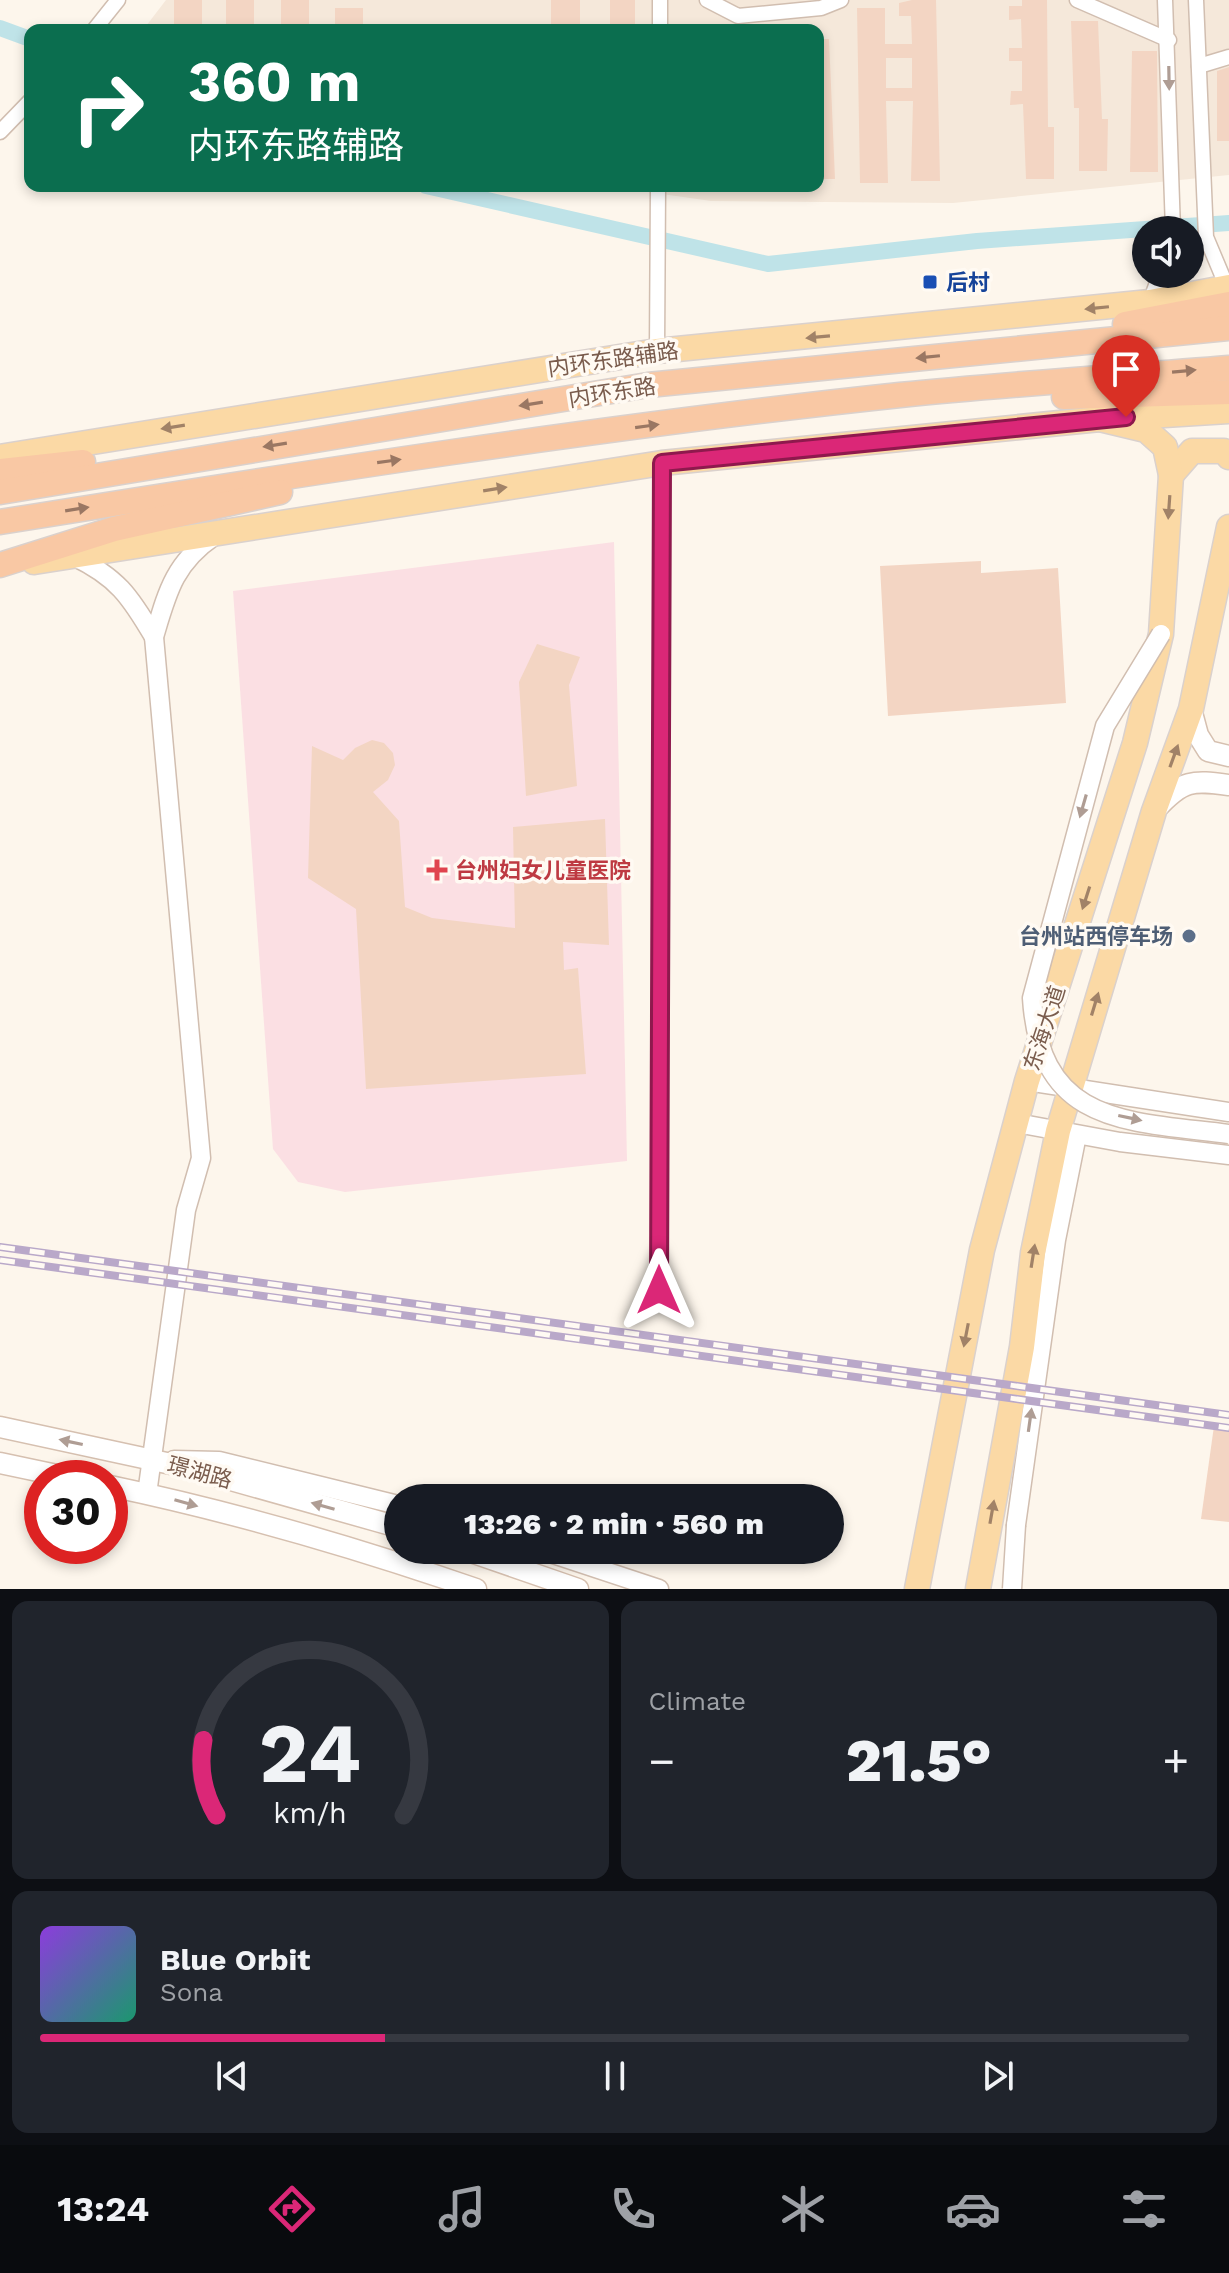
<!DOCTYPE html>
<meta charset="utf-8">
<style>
:root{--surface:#171b24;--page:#20242c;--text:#f1f3f6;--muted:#9ea1a6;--line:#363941;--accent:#db2777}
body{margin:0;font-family:"Work Sans","Noto Sans SC",sans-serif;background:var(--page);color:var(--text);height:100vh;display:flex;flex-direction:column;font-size:30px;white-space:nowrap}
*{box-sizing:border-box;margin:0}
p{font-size:26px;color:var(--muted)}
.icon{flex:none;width:44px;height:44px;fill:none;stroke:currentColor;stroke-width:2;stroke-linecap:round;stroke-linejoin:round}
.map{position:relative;height:1589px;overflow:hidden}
.panel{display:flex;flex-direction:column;gap:12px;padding:12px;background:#0d0f14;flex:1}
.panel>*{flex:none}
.hud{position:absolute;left:24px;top:24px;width:800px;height:168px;border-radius:16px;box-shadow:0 4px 12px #0003;background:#0b6e4f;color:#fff;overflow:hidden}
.controls{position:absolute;left:1132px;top:216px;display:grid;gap:16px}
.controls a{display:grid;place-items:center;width:72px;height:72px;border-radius:50%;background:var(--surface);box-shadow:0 4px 12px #0003;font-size:40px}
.speed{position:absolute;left:24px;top:1460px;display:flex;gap:16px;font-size:40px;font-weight:700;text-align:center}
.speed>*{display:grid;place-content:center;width:104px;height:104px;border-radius:50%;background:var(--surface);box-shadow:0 4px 12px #0003;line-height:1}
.speed .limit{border:12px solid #d22;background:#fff;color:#111}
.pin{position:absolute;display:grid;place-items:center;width:68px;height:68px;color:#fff;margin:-82px -34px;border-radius:50% 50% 50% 0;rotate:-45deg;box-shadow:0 0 8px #0007}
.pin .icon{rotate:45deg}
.me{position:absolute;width:88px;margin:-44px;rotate:0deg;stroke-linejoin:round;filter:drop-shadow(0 0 6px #0008)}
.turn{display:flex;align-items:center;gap:28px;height:168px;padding:0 32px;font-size:36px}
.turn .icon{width:104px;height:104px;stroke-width:2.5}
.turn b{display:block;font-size:56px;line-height:68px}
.big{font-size:60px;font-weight:800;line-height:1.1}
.panel .widget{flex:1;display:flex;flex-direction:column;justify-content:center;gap:12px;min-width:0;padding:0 28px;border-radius:16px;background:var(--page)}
.panel .dial{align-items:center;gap:0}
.dial svg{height:208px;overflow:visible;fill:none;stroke:var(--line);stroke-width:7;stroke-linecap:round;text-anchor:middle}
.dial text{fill:var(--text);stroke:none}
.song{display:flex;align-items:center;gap:24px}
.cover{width:96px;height:96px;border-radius:12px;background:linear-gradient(135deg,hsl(270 70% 55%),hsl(160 70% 35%))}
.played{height:8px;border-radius:4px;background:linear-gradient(90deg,var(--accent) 30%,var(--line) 30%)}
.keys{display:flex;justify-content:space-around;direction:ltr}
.heat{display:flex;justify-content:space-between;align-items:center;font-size:44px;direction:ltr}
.panel .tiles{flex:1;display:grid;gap:12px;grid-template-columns:1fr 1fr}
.widget:last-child{grid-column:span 2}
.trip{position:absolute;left:384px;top:1484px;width:460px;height:80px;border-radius:40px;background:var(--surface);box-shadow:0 4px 12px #0003;font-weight:800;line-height:80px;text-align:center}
.tabs{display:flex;height:128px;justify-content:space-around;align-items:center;background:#090b0e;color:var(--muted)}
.tabs .icon{width:56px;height:56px}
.tabs .active{color:var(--accent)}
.tabs b{font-size:36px;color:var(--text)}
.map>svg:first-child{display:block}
.residential{fill:#f5e8da}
.medical{fill:#fbdfe3}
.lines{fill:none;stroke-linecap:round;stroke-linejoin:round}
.canal{stroke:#bfe3e8;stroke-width:16}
.building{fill:#f3d5c3;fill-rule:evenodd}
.minor-casing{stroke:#d1beb0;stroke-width:17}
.tertiary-casing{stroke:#d1beb0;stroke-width:21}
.secondary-casing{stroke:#d6c0b0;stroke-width:23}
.primary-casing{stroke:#dad1cd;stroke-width:27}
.trunk-casing{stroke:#dad1cd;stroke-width:27}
.minor{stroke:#fff;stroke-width:14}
.tertiary{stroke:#fff;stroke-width:18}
.secondary{stroke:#fff;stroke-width:20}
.primary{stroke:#fbd9a5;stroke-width:24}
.trunk{stroke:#f9c8a4;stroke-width:24}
.rail-casing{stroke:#b9a8c9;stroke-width:8}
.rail{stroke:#fffaf3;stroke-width:5;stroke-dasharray:15;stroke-linecap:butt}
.tertiary-bridge-casing{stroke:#d1beb0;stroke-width:21;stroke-linecap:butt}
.tertiary-bridge{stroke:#fff;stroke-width:18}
.oneway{fill:#af9d94}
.oneway2{fill:#a18267}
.oneway3{fill:#9a7763}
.route-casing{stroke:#8e194d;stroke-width:20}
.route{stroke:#db2777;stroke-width:14}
.transit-dot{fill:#1a4fb4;stroke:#fffaf3;stroke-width:3}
.health-dot{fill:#e0444e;stroke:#fffaf3;stroke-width:3}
.service-dot{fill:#5c6f8a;stroke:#fffaf3;stroke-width:3}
.labels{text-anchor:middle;stroke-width:7;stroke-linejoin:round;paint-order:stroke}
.transit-label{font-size:22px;font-weight:bold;fill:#164399;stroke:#fffaf3;text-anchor:start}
.street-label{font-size:22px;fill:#7a5c4d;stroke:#fffaf3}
.health-label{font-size:22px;font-weight:bold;fill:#be3a42;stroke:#fffaf3;text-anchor:start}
.service-label{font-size:22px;font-weight:bold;fill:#4e5e75;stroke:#fffaf3;text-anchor:end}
</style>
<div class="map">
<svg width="1229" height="1589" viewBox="0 0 1229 1589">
<rect width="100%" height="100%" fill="#fdf6ec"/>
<polygon class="residential" points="166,0 1229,0 1229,175 953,203 711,201 606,186 818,186 818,30 143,30"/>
<polygon class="medical" points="614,542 627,1161 345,1192 298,1182 273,1149 233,591"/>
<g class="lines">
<g class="canal">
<polyline points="0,28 30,39"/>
<polyline points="426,186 768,264 977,241 1229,223"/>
</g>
</g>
<g class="building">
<rect x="174" y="0" width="28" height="30"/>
<rect x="226" y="0" width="28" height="26"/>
<polygon points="281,0 309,0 309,25 281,26"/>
<rect x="551" y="0" width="29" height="27"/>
<rect x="610" y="0" width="25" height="30"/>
<path d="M912,0h24l4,181h-29l2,-80h-27l2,82h-28l-3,-175h28v36h27l-1,-28h-12v-13zM886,58h26v30h-26z"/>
<polygon points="1022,0 1047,0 1048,127 1054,127 1054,179 1026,179 1023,104 1010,105 1011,91 1022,91 1022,61 1009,61 1009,48 1022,48 1021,19 1009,20 1009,6 1022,6"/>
<rect x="335" y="8" width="28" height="22"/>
<polygon points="1071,21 1098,21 1102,119 1108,119 1107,171 1079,171 1079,108 1074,108"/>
<polygon points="818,39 829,39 835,179 818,179"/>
<polygon points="1132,51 1157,51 1158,172 1130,172"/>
<polygon points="1229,67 1229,141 1217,141 1217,71"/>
<polygon points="981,561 981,573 1058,568 1066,703 888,716 880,566"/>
<polygon points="537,644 580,657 569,685 577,786 526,796 519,682"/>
<polygon points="372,740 384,743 393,753 395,765 388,780 373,792 399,821 405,907 432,918 515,928 513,827 605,819 609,945 563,942 564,970 578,968 586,1074 366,1089 356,909 308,878 312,746 343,760 355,748"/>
<polygon points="1214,1426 1229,1427 1229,1522 1201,1519"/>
</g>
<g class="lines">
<defs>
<g id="minor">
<polyline points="707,0 738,16 821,8 841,0"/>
<polyline points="1077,0 1169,40"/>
<polyline points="1165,0 1173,230"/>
<polyline points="1196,0 1206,237 1227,287"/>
<polyline points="94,30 118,0"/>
<polyline points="660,30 660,0"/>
<polyline points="1199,66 1229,57"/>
<polyline points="0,132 30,101"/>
<polyline points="1150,302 1160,274"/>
<polyline points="657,351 658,186"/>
<polyline points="659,1290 662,463"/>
</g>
<g id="tertiary">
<path d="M73,556c44,21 57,40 81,81"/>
<polyline points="1027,1081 1229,1112"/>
<polyline points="1017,1123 1120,1142 1229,1155"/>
<polyline points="174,1460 219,1461 398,1505"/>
<path d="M147,1494l39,-284 15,-52 -47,-521c13,-44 20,-74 60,-101"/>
<polyline points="1016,1525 1056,1240 1077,1135"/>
<polyline points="541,1550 659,1589"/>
</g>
<g id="secondary">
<polyline points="1191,709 1198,735 1208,751 1229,756"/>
<path d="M1157,808c26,-28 35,-28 72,-23"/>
<polyline points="0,1427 185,1467 398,1527"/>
<polyline points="0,1463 71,1478"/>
<path d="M110,1486c124,26 247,62 366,103"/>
<polyline points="465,1550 578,1589"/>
</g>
<g id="primary">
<polyline points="0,457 657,351 1150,302 1229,287"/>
<polyline points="1171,475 1192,451 1224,451 1229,457"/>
<polyline points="34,562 662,463 1100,419 1229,411"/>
<polyline points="917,1589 982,1250 1027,1081 1135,743 1161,634 1171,475 1165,447 1146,430 1100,419"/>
<polyline points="978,1589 1022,1347 1033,1253 1058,1131 1154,811 1191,709 1229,527"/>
</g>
<g id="trunk">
<polyline points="1125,324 1229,304"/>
<polyline points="1064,397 1229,392"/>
<polyline points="0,471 83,462"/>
<polyline points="0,492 648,385 1229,328"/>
<path d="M0,522c299,-48 599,-95 900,-127 109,-11 219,-18 329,-27"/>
<polyline points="0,565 114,529 280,492"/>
</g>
</defs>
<use href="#minor" class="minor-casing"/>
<use href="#tertiary" class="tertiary-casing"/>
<use href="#secondary" class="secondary-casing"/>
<use href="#primary" class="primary-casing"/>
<use href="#trunk" class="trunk-casing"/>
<use href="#minor" class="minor"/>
<use href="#tertiary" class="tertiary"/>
<use href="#secondary" class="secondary"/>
<use href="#primary" class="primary"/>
<use href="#trunk" class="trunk"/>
<defs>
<g id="rail">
<polyline points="0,1247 1229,1415"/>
<polyline points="0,1260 1229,1428"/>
</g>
</defs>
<use href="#rail" class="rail-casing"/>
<use href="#rail" class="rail"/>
<defs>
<g id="tertiary-bridge">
<path d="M1161,634l-56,92 -73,272c8,127 94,123 197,136"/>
<polyline points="1012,1589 1016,1525"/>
</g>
</defs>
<use href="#tertiary-bridge" class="tertiary-bridge-casing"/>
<use href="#tertiary-bridge" class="tertiary-bridge"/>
</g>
<defs><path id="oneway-solid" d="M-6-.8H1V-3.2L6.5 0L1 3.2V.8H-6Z" transform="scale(2)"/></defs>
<g class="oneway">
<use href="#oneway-solid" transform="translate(1169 78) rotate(89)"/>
<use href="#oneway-solid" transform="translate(1083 806) rotate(106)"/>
<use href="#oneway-solid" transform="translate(1130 1118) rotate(12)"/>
<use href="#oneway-solid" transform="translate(1030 1420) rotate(-82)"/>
<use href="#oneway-solid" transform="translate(71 1442) rotate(-168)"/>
<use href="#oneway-solid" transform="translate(186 1503) rotate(16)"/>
<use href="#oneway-solid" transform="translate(323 1506) rotate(-164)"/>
</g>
<g class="oneway2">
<use href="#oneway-solid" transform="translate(1097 308) rotate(174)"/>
<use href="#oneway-solid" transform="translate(818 337) rotate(175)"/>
<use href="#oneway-solid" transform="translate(173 427) rotate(171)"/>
<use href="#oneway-solid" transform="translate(495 489) rotate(-9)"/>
<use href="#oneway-solid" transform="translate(1169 507) rotate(94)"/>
<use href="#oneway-solid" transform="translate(1174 756) rotate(-70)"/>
<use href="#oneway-solid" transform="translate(1086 898) rotate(108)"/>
<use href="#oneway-solid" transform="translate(1095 1004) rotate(-73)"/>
<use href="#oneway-solid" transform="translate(1033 1256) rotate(-81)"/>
<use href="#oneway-solid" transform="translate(966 1335) rotate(101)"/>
<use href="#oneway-solid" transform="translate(992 1512) rotate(-80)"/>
</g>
<g class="oneway3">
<use href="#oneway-solid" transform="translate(928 357) rotate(174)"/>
<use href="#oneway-solid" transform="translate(1184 371) rotate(-5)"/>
<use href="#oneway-solid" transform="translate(531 404) rotate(171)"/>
<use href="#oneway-solid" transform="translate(647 426) rotate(-8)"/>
<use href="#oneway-solid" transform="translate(275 445) rotate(171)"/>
<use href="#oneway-solid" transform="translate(389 461) rotate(-8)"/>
<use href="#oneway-solid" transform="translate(77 509) rotate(-9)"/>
</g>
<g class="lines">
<defs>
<polyline id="route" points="659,1290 662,463 1126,417"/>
</defs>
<use href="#route" class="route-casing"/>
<use href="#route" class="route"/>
</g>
<rect class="transit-dot" x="922" y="274" width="16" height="16" rx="4"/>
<path class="health-dot" d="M433 858h8v8h8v8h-8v8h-8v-8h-8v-8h8z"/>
<circle class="service-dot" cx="1189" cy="936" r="8"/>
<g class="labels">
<g class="transit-label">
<text x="946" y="290">后村</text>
</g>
<g class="street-label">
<text transform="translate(613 359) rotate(-8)" y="8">内环东路辅路</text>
<text transform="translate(612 392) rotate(-9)" y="8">内环东路</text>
<text transform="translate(1044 1028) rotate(-72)" y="8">东海大道</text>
<text transform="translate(200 1472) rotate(15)" y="8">璟湖路</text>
</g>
<g class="health-label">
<text x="455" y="878">台州妇女儿童医院</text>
</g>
<g class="service-label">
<text x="1173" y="944">台州站西停车场</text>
</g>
</g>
</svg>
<div class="controls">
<a><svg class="icon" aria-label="sound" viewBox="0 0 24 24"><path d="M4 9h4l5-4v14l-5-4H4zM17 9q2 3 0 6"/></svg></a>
</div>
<div class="speed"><div class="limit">30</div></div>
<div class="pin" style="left:1126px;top:417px;background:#d93025"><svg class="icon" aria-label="arrive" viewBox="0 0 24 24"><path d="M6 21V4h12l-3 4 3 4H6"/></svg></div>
<svg class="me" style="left:659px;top:1290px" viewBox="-20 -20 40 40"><path d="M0-17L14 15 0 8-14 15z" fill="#db2777" stroke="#fff" stroke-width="4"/></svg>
<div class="trip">13:26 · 2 min · 560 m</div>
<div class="hud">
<div class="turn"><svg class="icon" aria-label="right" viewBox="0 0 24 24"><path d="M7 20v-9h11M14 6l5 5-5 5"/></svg><div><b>360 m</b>内环东路辅路</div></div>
</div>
</div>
<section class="panel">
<div class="tiles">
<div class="widget dial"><svg viewBox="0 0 100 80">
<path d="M14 69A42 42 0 1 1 86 69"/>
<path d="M14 69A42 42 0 0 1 9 40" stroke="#db2777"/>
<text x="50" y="56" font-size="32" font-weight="700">24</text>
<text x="50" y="72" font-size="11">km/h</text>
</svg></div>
<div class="widget"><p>Climate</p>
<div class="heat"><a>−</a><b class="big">21.5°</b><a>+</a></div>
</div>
<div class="widget">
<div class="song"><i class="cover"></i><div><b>Blue Orbit</b><p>Sona</p></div></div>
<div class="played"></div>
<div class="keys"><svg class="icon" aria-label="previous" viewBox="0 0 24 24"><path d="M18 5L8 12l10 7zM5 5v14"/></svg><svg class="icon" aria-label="pause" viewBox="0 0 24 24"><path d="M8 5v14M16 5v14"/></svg><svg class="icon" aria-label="next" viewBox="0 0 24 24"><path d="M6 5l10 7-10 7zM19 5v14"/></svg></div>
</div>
</div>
</section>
<nav class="tabs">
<b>13:24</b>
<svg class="icon active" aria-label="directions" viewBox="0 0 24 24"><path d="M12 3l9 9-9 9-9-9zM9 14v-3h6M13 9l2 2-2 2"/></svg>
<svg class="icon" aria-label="music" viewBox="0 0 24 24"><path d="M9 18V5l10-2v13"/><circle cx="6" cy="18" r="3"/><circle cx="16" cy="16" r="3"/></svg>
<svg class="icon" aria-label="phone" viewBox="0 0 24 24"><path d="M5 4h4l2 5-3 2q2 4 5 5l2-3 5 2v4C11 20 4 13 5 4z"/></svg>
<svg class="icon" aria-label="climate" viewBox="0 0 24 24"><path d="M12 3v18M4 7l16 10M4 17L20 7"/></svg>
<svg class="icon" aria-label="car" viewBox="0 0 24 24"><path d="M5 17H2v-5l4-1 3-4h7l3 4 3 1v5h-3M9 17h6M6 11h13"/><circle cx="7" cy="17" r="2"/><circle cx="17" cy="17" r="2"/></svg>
<svg class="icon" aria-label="filters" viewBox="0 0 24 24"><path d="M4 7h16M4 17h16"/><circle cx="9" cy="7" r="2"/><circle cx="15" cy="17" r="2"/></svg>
</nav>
